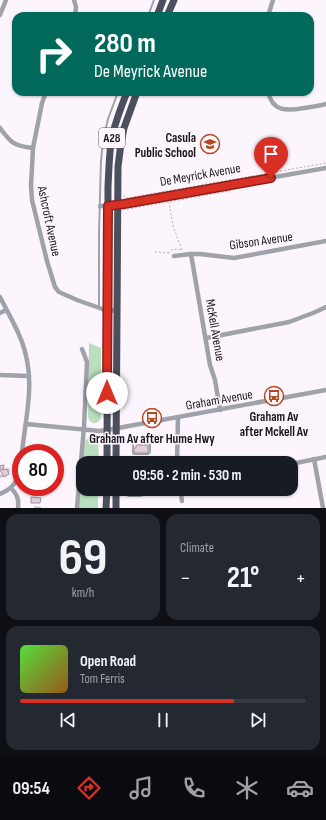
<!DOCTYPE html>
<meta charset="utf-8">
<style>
:root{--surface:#171b24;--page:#242831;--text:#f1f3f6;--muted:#9ea1a6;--line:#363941;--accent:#d93025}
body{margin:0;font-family:"Sofia Sans Condensed",sans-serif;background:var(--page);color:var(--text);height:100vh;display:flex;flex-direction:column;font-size:15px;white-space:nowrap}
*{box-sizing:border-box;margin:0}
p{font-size:13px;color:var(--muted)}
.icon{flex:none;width:22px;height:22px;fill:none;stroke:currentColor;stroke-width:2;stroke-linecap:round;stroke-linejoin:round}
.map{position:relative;height:508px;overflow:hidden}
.sheet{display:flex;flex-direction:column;gap:6px;padding:6px;background:#0d0f14;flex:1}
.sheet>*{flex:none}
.banner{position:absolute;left:12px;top:12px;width:302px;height:84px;border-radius:12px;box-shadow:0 1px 3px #0004;background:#00695c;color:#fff;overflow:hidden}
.speed{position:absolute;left:12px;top:444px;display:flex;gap:8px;font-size:20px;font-weight:700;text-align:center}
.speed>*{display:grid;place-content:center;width:52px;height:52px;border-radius:50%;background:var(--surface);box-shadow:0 1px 3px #0004;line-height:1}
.speed .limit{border:6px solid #d22;background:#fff;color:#111}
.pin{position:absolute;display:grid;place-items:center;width:34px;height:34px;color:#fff;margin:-41px -17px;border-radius:50% 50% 50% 0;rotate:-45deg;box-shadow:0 0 4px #0007}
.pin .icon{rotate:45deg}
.me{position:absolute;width:44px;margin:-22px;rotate:0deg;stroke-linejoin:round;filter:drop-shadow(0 0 3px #0008)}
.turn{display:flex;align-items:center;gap:14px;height:84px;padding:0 16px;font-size:18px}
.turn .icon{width:52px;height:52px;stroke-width:2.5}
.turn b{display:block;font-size:28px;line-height:34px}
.big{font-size:30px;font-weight:700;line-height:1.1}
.sheet .widget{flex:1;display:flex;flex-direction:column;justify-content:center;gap:6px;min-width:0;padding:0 14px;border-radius:12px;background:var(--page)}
.sheet .dial{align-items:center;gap:0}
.dial b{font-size:52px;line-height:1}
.song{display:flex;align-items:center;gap:12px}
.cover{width:48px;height:48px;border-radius:6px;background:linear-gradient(135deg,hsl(110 70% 55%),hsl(30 70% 35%))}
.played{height:4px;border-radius:2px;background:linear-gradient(90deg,var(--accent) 75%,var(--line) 75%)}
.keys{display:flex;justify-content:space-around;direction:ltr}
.heat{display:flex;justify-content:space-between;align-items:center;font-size:22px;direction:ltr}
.sheet .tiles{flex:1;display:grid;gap:6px;grid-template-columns:1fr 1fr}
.widget:last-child{grid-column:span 2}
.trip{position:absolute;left:76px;top:456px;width:222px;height:40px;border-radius:12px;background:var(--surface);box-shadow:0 1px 3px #0004;font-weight:700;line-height:40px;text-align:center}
.tab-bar{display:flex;height:64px;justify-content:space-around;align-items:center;background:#090b0e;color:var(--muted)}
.tab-bar .icon{width:28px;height:28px}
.tab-bar .selected{color:var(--accent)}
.tab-bar b{font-size:18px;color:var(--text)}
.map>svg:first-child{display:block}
.green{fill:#badfbf}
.shadow{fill:#0003}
.building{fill:#dfcdd8;stroke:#a09099}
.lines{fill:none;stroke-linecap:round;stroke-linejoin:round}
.path{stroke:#b4aeb6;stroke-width:1;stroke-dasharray:2 2;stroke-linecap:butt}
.service{stroke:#a0a2a9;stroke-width:2}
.minor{stroke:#a0a2a9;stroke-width:4.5}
.trunk{stroke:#4c505e;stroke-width:7}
.route-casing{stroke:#8d1f18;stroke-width:10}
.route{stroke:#d93025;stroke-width:7}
.labels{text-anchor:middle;stroke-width:3;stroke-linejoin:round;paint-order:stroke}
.shield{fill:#fcf5fe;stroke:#5e595f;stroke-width:1}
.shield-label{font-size:12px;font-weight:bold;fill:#1a161b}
.poi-label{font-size:13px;font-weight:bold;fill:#1a161b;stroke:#fcf5fe}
.street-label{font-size:13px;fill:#1a161b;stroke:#fcf5fe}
</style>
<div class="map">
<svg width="326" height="508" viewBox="0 0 326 508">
<rect width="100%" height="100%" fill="#fcf5fe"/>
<g class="green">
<path d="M89,343l12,5v70c-3,7 -12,7 -13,-2z"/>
<path d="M92,437l4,1 2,3 1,22h-16l2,-20c1,-4 3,-5 7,-6z"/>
<polygon points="83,466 83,489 98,489 98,508 79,508"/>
</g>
<g class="shadow">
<polygon points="140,443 151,443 151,448 147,452 135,449"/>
<polygon points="4,464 5,466 3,468 4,469 9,468 10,471 3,477 0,478 0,475 3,474 0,468 0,466"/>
<polygon points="34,506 41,507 41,508 34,508"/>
</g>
<g class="building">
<polygon points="136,445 148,445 148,452 147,453 134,453 134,448 136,448"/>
<polygon points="3,465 4,468 2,469 2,470 7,469 9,474 4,477 0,470 0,466"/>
<polygon points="35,487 40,488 39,491 41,491 40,495 32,494 33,490 34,490"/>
<polygon points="129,489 142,489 142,494 129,495"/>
<polygon points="31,497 41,498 40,503 31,503"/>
</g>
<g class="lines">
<g class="path">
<polyline points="124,195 126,198 127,198 326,163"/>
<polyline points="123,210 230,191"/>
<polyline points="155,252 169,253 170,254"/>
<polyline points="168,253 173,249 182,250 173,226 169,202"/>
</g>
<g class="service">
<polyline points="148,16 154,0"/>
<polyline points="99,306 99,231 101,161 103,141 108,119 118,92"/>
<polyline points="133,439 133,453 134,454 148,454 150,452 150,440 149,436"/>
<polyline points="147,462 148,463"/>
<polyline points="125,489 125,494 129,496 141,496 144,494 144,489"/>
</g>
<g class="minor">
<polyline points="74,0 76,7 75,16"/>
<polyline points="0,15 6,0"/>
<polyline points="268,16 273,0"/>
<polyline points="46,92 42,103 33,148 31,186 32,200 47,261 55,287 59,292 77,300 108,311 117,310"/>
<path d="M268,92c5,20 18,19 36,16 7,-1 15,-2 22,-4"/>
<path d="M0,128c11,15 14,18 33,20"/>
<polyline points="100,206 108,206 124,204 326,168"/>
<polyline points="191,254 210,365 215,380 220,410"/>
<polyline points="174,256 191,254 200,254 234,258 326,241"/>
<path d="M0,297c9,18 22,39 26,59 8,32 -1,65 -4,97"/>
<polyline points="0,313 6,310"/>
<polyline points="206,338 289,322 313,313 326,307"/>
<polyline points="0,375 29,376"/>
<polyline points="26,424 99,431 107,430 326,390"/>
<polyline points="314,459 323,508"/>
<polyline points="177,463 178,417"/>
<polyline points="250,463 255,463"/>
<polyline points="291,464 326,457"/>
<path d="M11,488c6,6 8,11 7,20"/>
<polyline points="180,489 182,501"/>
<path d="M0,494c12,-5 17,-12 21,-24"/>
<polyline points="77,508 84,427 87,362 82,349"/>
</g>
<g class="trunk">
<polyline points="157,16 163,0"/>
<polyline points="167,16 174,0"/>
<path d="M107,463l1,-277c1,-16 1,-33 4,-50 4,-15 9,-29 15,-44"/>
<polyline points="116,463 118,167 121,143 124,128 137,92"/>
<polyline points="106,508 107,489"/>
<polyline points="116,508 116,489"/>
</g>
</g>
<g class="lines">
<defs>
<polyline id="route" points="107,393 108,206 124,204 271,178"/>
</defs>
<use href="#route" class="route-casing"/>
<use href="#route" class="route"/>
</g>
<defs>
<symbol id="school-ring" viewBox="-11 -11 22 22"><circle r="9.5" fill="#fcf5fe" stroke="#b14b21" stroke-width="1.5"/><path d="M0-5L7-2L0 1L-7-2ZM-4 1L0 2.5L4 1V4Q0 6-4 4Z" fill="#b14b21"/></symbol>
<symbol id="bus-ring" viewBox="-11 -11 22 22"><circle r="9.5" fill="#fcf5fe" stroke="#b14b21" stroke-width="1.5"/><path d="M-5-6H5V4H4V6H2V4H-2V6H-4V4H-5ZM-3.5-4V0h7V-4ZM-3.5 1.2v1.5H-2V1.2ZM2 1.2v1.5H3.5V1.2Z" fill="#b14b21"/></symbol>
</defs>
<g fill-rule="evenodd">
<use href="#school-ring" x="199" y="133" width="22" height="22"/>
<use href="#bus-ring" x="263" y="385" width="22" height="22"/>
<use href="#bus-ring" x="141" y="407" width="22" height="22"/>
</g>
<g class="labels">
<rect class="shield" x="99" y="128" width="26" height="20" rx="3"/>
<g class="shield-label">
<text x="112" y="142">A28</text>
</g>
<g class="poi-label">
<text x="196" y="142" text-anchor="end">Casula<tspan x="196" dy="15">Public School</tspan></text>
<text x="274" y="421">Graham Av<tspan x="274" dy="15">after Mckell Av</tspan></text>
<text x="152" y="443">Graham Av after Hume Hwy</text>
</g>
<g class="street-label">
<text transform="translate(200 174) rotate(-10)" y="5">De Meyrick Avenue</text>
<text transform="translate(50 221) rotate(78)" y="5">Ashcroft Avenue</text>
<text transform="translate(261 240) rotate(-8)" y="5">Gibson Avenue</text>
<text transform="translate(216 330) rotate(80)" y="5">McKell Avenue</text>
<text transform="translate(219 399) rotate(-10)" y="5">Graham Avenue</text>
</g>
</g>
</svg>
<div class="speed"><div class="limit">80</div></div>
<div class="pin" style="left:271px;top:178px;background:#d93025"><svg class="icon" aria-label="arrive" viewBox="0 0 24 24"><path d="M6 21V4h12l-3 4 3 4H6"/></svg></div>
<svg class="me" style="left:107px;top:393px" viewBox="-20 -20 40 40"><circle r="19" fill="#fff"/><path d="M0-13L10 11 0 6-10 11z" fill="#d93025"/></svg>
<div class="trip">09:56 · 2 min · 530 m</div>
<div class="banner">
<div class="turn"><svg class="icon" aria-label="right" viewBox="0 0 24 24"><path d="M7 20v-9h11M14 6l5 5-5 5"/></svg><div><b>280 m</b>De Meyrick Avenue</div></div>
</div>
</div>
<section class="sheet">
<div class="tiles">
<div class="widget dial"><b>69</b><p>km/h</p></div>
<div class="widget"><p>Climate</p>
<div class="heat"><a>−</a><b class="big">21°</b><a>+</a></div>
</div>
<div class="widget">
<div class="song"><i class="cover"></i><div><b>Open Road</b><p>Tom Ferris</p></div></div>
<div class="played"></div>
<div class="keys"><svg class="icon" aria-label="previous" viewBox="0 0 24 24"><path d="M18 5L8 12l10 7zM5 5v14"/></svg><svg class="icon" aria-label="pause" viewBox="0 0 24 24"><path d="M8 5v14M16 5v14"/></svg><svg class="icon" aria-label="next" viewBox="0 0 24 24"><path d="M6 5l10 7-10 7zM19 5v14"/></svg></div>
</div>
</div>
</section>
<nav class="tab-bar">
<b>09:54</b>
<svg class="icon selected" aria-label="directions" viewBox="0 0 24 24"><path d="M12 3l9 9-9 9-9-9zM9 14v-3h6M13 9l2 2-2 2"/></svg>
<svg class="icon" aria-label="music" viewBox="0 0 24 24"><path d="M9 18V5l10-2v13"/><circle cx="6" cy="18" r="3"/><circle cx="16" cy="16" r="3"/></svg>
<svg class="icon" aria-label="phone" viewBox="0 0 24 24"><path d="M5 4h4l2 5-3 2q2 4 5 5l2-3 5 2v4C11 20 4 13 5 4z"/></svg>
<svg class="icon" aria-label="climate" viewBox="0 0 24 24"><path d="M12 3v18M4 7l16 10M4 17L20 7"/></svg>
<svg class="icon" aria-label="car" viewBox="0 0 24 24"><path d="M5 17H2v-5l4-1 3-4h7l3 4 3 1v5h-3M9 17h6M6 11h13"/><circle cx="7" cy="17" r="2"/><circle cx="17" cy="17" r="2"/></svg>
</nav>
